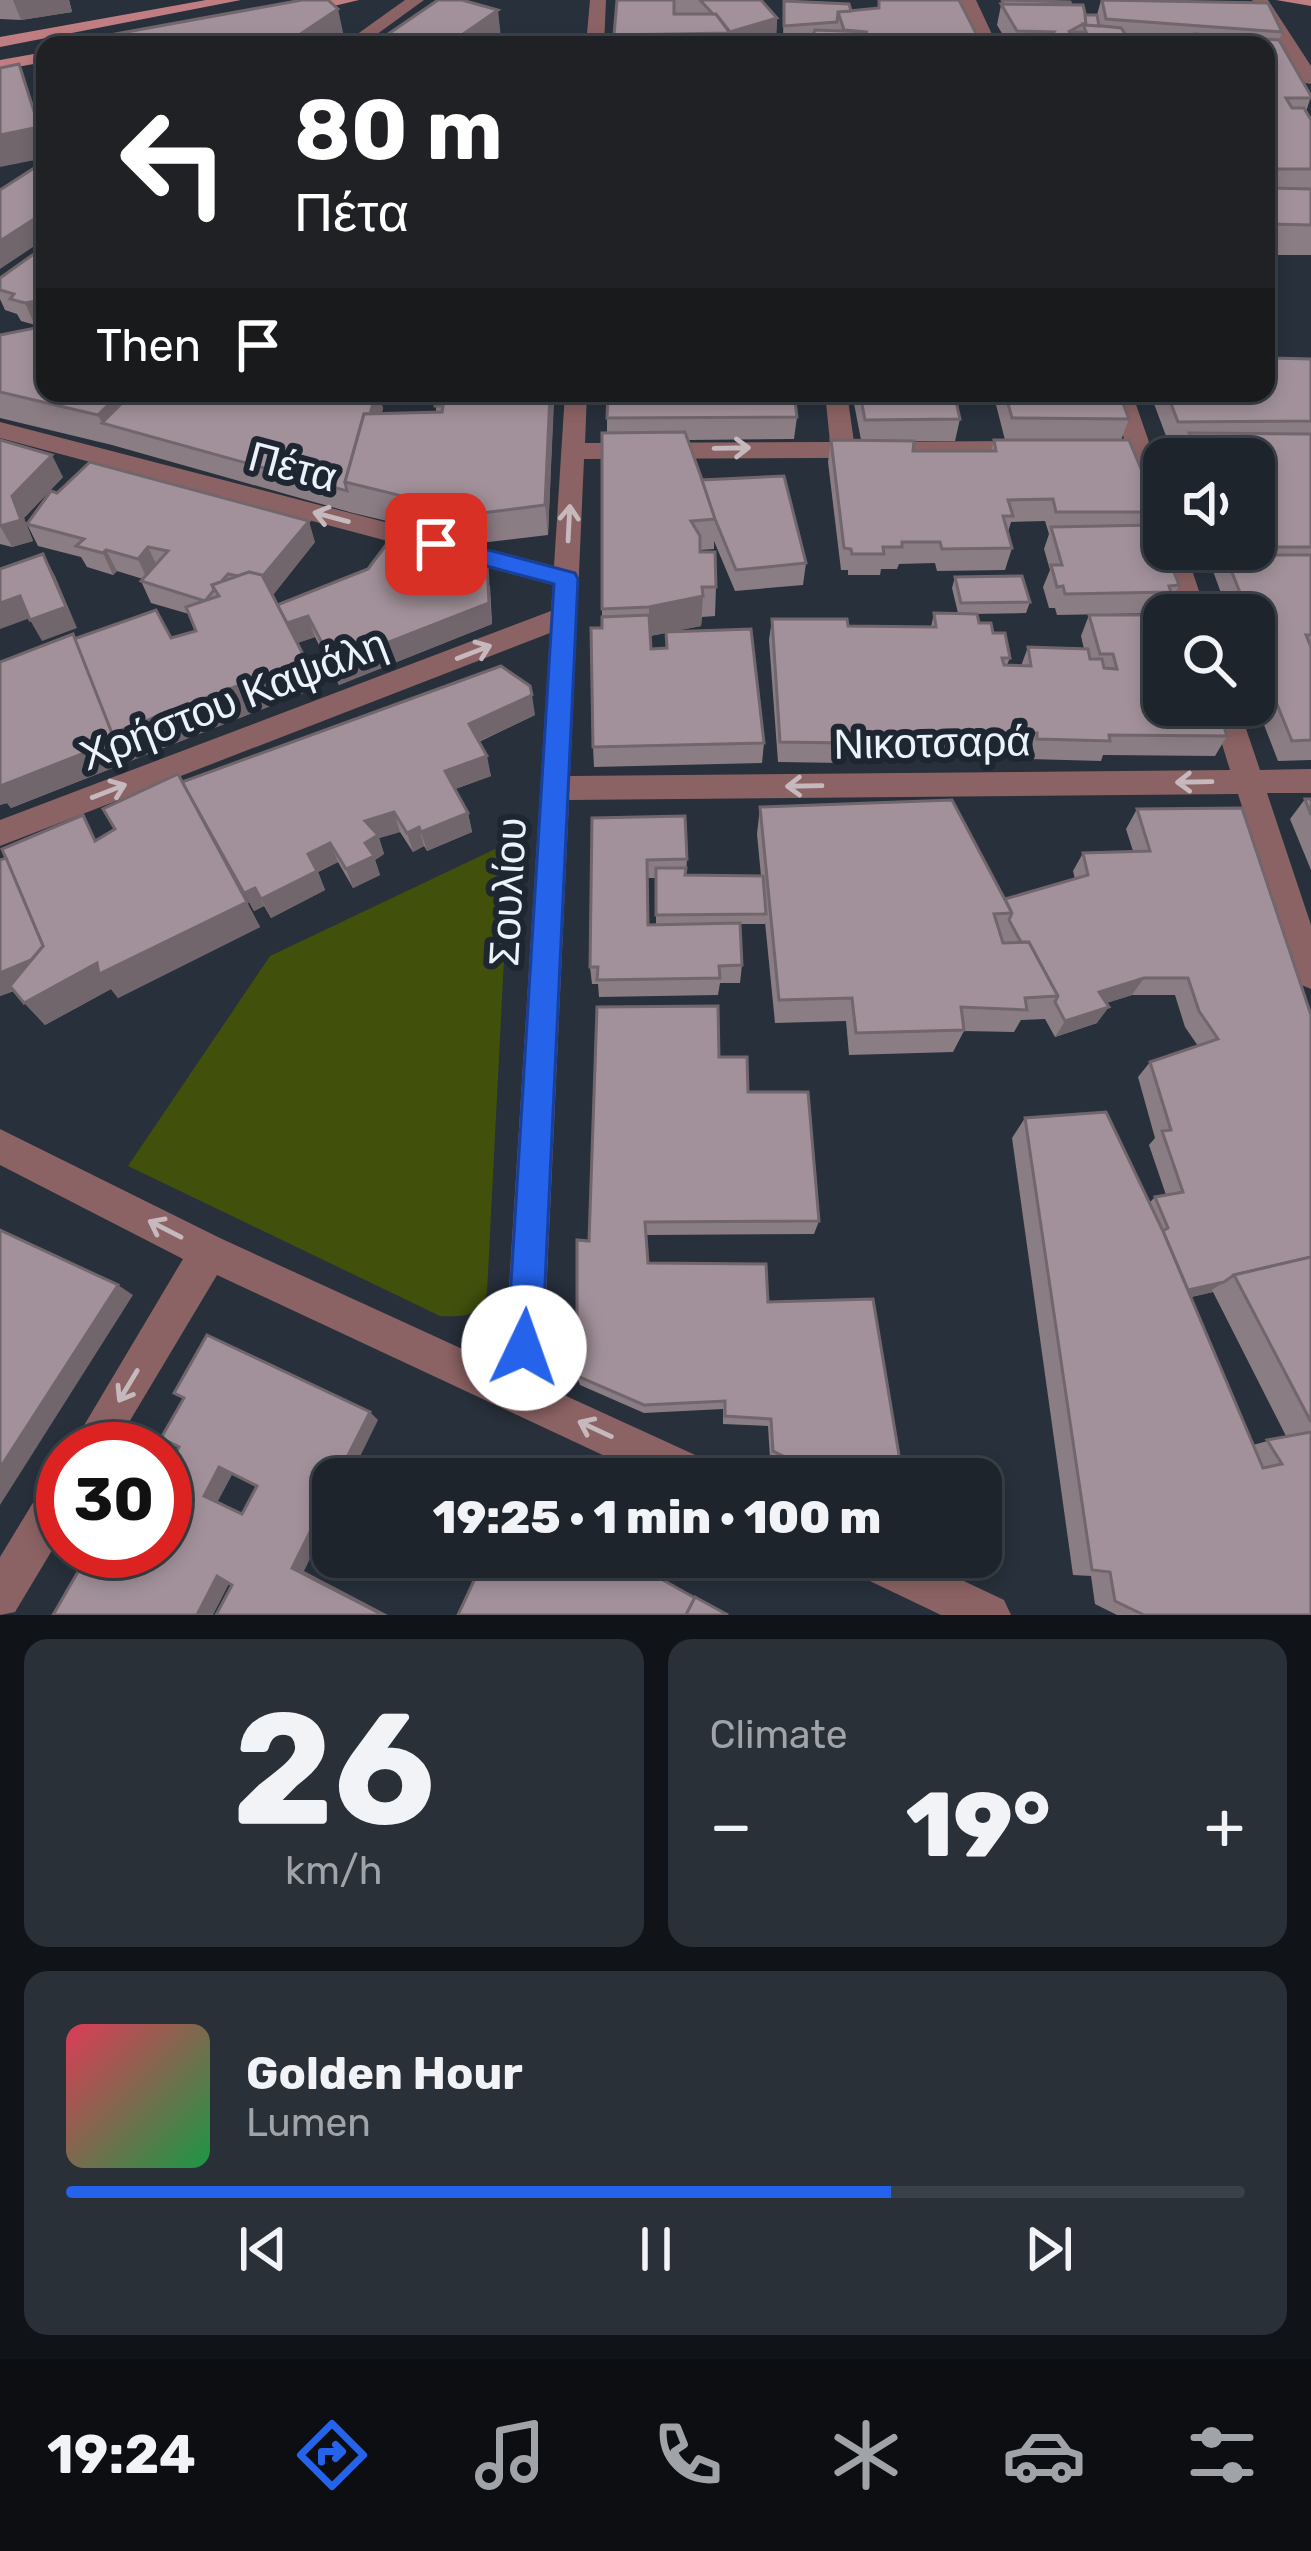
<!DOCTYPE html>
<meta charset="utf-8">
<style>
:root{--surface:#1d242c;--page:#2a3038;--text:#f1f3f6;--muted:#a0a4a9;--line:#3b4148;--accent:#2563eb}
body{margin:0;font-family:Rubik,sans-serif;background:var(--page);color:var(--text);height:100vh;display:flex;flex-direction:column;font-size:45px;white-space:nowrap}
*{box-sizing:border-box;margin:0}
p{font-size:39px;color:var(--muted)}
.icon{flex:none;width:66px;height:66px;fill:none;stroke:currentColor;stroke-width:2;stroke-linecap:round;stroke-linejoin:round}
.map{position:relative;height:1615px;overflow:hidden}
.panel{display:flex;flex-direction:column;gap:24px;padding:24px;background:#101418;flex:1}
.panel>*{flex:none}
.guide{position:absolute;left:36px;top:36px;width:1239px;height:366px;border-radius:24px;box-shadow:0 6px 18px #0003,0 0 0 3px var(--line);background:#202124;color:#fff;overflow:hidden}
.tools{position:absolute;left:1143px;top:438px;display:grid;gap:24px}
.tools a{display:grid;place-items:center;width:132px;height:132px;border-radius:24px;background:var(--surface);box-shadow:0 6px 18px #0003,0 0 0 3px var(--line);font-size:60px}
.speed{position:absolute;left:36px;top:1422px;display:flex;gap:24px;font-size:60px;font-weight:700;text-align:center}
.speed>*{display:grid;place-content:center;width:156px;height:156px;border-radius:50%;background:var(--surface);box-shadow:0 6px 18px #0003,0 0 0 3px var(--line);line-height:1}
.speed .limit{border:18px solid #d22;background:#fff;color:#111}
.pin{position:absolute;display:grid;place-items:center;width:102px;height:102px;color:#fff;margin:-51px;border-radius:24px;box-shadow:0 6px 18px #0006}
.me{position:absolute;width:132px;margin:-66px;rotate:3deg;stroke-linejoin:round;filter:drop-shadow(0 0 9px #0008)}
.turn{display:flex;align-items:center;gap:42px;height:252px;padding:0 60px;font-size:54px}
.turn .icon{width:156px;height:156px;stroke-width:2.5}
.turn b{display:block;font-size:84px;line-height:102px}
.then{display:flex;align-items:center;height:114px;padding:0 60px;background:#0003;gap:24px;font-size:45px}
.big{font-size:90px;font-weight:800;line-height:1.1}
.panel .widget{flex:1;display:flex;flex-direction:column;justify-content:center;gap:18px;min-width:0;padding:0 42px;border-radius:24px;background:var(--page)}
.panel .dial{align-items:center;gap:0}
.dial b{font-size:156px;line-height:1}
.song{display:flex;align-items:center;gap:36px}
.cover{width:144px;height:144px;border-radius:18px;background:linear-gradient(135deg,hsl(350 70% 55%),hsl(140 70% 35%))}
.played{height:12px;border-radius:6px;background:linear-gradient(90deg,var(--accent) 70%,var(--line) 70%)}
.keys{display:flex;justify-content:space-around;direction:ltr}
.heat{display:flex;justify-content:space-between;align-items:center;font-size:66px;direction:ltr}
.panel .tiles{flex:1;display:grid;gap:24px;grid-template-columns:1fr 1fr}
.widget:last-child{grid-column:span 2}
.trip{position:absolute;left:312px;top:1458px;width:690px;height:120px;border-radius:24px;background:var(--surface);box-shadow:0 6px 18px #0003,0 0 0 3px var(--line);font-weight:800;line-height:120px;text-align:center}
.tabs{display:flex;height:192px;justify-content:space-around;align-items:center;background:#0c0e12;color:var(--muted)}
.tabs .icon{width:84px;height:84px}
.tabs .current{color:var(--accent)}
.tabs b{font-size:54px;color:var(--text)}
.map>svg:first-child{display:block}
.green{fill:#41510c}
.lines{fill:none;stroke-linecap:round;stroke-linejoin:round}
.street{fill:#8c6364;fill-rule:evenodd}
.secondary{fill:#c07e82;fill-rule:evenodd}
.wall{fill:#8b7d84;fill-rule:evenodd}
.shaded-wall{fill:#71666c}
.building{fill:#a2919a;stroke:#71666c;stroke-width:3;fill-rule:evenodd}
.oneway{stroke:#c6b9be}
.route{fill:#2563eb;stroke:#184099;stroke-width:3}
.labels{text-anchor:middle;stroke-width:12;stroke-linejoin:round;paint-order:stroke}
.street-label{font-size:42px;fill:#ecf2fa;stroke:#1e2631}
</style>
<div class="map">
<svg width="1311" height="1615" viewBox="0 0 1311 1615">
<rect width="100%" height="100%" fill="#27303b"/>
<path class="green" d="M510,842l-23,451c-10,24 -23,24 -47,23l-312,-150 142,-210z"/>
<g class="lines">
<g class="street">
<polygon points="405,0 424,0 362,45 342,45"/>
<polygon points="590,0 606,0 604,45 586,45"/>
<polygon points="960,0 976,0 997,45 979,45"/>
<polygon points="1252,0 1268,0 1311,66 1311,84 1305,83"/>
<polygon points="565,393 587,393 585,443 830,442 825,393 847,393 854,442 1029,441 1041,449 1029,457 584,459 570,776 1230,770 1210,705 1238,705 1260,770 1311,769 1311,793 1267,793 1311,925 1311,989 1299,984 1295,974 1238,794 569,800 542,1385 715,1464 721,1479 654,1479 217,1275 113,1449 70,1449 183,1259 0,1165 0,1129 222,1239 504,1368 550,633 0,846 0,820 551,611 553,585 0,438 0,422 554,566"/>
<polygon points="1110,393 1132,393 1149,442 1221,442 1233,450 1221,458 1154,458 1164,487 1164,533 1151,524 1130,458 1095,458 1083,450 1095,442 1125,442"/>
<polygon points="1164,542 1164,549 1185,549 1207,615 1181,615 1159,549"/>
<polygon points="63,1472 63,1532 15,1612 0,1615 0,1557 48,1478"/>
<polygon points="845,1557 913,1557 1004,1600 1011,1615 941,1615 851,1572"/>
</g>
<g class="secondary">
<polygon points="206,0 241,0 0,47 0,37"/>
<polygon points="325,0 359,0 292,16 284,11"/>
<polygon points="1276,0 1311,0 1311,6"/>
<polygon points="45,52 45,62 0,70 0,60"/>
</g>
</g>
<g class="wall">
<polygon points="0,0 69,0 72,12 21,20 0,19"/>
<polygon points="617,0 761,0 777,18 776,39 756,45 614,45"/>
<polygon points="1002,0 1071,5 1085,15 1097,15 1101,0 1171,0 1282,32 1279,40 1311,96 1306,112 1311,120 1311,255 1266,255 1266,45 1009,45 997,25"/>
<polygon points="784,1 851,11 982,45 813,35 783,37"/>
<polygon points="45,246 45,323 35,325 21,321 17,314 5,310 0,299 0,278"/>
<polygon points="0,335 45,393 379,393 383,409 381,414 436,412 436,403 428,403 426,393 554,393 548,535 480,543 353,513 112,445 0,418"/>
<polygon points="1266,358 1311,359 1311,760 1278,761 1254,699 1254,615 1229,615 1205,549 1254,549 1254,459 1178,459 1184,444 1169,444 1150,393 1266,393"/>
<polygon points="852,393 954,393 960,419 955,441 914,441 913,451 991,451 994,440 1005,440 993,393 1119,393 1129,419 1121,440 1159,512 1153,525 1179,585 1169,607 1164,607 1161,613 1057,615 1055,608 1049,608 1043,587 1050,570 1044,549 1049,534 1045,521 1011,522 1008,532 1012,548 1005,570 937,571 935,563 899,564 897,569 881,569 880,575 848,575 848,570 841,570 828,462 831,440 861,440"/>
<path d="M797,417l-3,22 -106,1 14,40 104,83 -3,22 -68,6 -21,-50v8l-14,1 16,37 -1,29 -13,1 -1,9 -32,6 95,111 -2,20 -168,4 -1,-20 9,-119v-195l5,-1v-14zM666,633v15l-15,1 -1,-13z"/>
<polygon points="0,440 63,477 24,518 33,541 12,547 0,544"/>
<polygon points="27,524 315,542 272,596 277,605 490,586 492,624 339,685 315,637 297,643 316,688 11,808 7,803 0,805 0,662 75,638 171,638 196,631 189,614 151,603 141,581 143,579 117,571 113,575 87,567 81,557 38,546"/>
<polygon points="955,577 1030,602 1026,613 970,614 993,633 1010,658 1007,665 1021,666 1028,647 1084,649 1081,636 1089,615 1227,736 1215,756 1103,755 1101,761 1029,759 1028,753 846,753 844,763 778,762 769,640 772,619 848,626 931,627 934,613 958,613 952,588"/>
<polygon points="535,715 479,742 491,776 455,789 468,813 472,832 427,851 424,846 413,852 400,832 379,838 384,854 375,860 380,875 353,888 338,862 318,872 325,890 271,918 264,906 254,911 196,807 260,927 118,998 111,989 45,1025 14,991 0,996 0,860 99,839 183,782"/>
<polygon points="1305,799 1311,799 1311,870 1290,819"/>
<path d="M760,807l245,92 70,-20 -2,-8 10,-18 50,-2 -7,-22 11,-20 174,206v600h-194l-22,-11 -4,-28 -18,-1 -61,-437 13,-20 124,85 6,-6 11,-2 -17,-50 6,-7 -17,-61 12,-15 48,-16 -13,-19 -10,-32h-43l-26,8 -9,20 -42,14 -10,-18 -24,1 -7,12 -50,-1 -11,21 -104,3 -3,-34 -71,2 -10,-101v2h-25l2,41 -2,18h-20l-2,12 -119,2 -1,-13h-6l-2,-17 2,-149 95,41 -1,16 75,1 -4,-42zM647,878h9v46l-8,1zM1213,1292l73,144 -33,9 -62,-148z"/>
<polygon points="719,1057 748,1092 819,1221 814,1234 646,1235 648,1263 768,1302 903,1479 785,1479 779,1476 781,1464 770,1458 768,1426 723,1424 723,1409 644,1413 580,1385 577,1376 589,1241"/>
</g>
<g class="shaded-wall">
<polygon points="13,0 69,0 72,12 21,20"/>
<polygon points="338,9 344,37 333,45 284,45"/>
<polygon points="498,10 501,38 492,45 462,35"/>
<polygon points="777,18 776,39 756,45 729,45 730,32"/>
<polygon points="19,64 45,139 45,158 0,167 0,135"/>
<polygon points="45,212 45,239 0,269 0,241"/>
<polygon points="43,300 45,304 45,323 35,325 25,303"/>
<polygon points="119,393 155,393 102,423 98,415"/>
<polygon points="376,393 379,393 383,409 360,486 349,483"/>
<polygon points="550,393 553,393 554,402 548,535 545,505"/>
<polygon points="52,455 63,477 24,518 33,541 12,547 0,526 12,496"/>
<polygon points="309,521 315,542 266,604 258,582"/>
<polygon points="148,547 158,568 148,581 138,559"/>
<polygon points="106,550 117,571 113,575 103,553"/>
<polygon points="43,554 55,576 77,628 42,641 30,620"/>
<polygon points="487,565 492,624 339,685 333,664"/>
<polygon points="20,596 33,617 0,629 0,603"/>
<polygon points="703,596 701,626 649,636 649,607"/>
<polygon points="308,616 315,637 292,645 285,624"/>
<polygon points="85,655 306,660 316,688 11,808 7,803 0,805 0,786 111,734"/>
<polygon points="532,695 535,715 473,744 469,724"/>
<polygon points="487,756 491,776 450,791 445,771"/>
<polygon points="394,812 400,832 379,838 384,854 375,860 380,875 353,888 346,869 365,843 365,821"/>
<polygon points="468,813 472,832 427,851 421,832"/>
<polygon points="419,827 424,846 413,852 407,833"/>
<polygon points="330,843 338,862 318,872 325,890 271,918 261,899 308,854"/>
<polygon points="23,875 63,970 0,996 0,973"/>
<polygon points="255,888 264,906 254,911 244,893"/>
<polygon points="247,902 260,927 118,998 111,989 45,1025 24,1003 97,963"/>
<polygon points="1144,978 1132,995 1088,1009 1099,992"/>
<polygon points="1109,1007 1097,1023 1055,1037 1065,1021"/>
<polygon points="1224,1282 1212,1290 1213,1292 1166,1303 1180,1292"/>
<polygon points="118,1285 133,1295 0,1505 0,1468"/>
<polygon points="370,1412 378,1420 349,1479 336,1479"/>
<polygon points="219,1467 233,1473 218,1501 255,1519 204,1496"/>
<polygon points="333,1486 333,1512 304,1571 388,1615 383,1615 292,1568"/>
<polygon points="217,1576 231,1580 213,1615 197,1615"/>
</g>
<g class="building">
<polygon points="302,0 328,0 338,9 284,45 55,45"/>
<polygon points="438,0 462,0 498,10 462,35 500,45 372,45"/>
<polygon points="617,0 674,0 674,14 716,14 730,33 614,35"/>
<polygon points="700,0 761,0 777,18 730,32 716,14 713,14"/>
<polygon points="879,0 959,0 982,45 809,45 815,30 868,32 844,30 838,12 879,8"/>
<polygon points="1002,0 1070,2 1071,5 1003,4"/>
<polygon points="1102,0 1268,3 1282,32 1106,19"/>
<polygon points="784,1 849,4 851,11 838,12 837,22 784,26"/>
<polygon points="1001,4 1083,5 1087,22 1068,32 1086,32 1083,24 1121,28 1133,45 1054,45 1051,41 1046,43 1054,32 1017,31"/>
<polygon points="1085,15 1097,15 1099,26 1086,25"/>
<polygon points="1196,34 1279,40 1311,96 1311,98 1286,98 1292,108 1304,108 1311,120 1311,169 1266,169 1266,45 1201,45"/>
<polygon points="45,47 45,67 39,48"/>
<polygon points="19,64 39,127 0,135 0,68"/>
<polygon points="45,161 45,212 0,241 0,190"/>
<polygon points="1266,188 1311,189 1311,225 1266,224"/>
<polygon points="45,246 45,304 43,300 25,303 10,299 14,294 0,290 0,278"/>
<polygon points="45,326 45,393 120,393 98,415 0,392 0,335"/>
<polygon points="1266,358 1311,359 1311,421 1178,422 1167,393 1266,393 1266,376 1270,376 1266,367"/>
<polygon points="132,393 376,393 370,414 364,414 345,482 347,491 102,423"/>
<polygon points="436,393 550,393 545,505 475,514 345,482 364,414 442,412 443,406 435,406"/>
<polygon points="608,393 794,393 797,417 607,418"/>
<polygon points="860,393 954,393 960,419 865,420"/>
<polygon points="1005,393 1119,393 1129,419 1012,418"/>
<polygon points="685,432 716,519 691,521 700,536 700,552 715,552 716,587 702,587 703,596 649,607 602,609 602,433"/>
<polygon points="1189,433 1311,434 1311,547 1254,547 1254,459 1198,459"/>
<polygon points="0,440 52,455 12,496 21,520 0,526"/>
<polygon points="831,440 914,441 913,451 996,451 994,440 1129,440 1159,512 1056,512 1053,499 1008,500 1013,516 1003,516 1012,548 942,549 940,542 902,542 902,547 883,547 884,554 852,554 851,549 844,548"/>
<polygon points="90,462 309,521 262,577 249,572 238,576 228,574 221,582 212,585 214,590 205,601 141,581 168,551 148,547 138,559 106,550 103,553 76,546 84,539 27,524 51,491 57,493"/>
<polygon points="784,476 806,563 736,570 715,519 702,480"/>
<polygon points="1156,525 1179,585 1169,586 1171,592 1065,594 1063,586 1057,587 1051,565 1062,565 1051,527"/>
<polygon points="418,544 487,565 489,603 333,664 308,616 287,623 277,605 368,569 386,545 411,550"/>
<polygon points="43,554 66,607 30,620 20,596 0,603 0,569"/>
<polygon points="1225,555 1311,555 1311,635 1306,635 1311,647 1311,740 1292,741 1254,648 1254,640 1258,640 1254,629 1254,615 1249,615"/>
<polygon points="249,572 262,575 306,660 111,734 74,639 156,610 171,638 196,631 186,607 219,596 212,585"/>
<polygon points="1022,576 1030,602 961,603 955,577"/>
<polygon points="934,613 977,614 979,623 991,623 993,633 1005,633 1010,658 1002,658 1004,665 1031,666 1028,647 1088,649 1090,659 1102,659 1104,668 1117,669 1113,654 1100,654 1089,615 1164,615 1164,705 1217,705 1227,736 1109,735 1110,741 1037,739 1037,733 847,733 848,743 780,742 772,619 847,619 848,626 936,627"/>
<polygon points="649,615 651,649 667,648 666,632 751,629 764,743 593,747 591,628 602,628 602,617"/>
<polygon points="73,634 115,741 0,786 0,662"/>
<polygon points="501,666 530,686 532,695 469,724 487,756 445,771 468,813 421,832 419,827 407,833 394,812 365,821 378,835 365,843 374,856 346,869 330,843 308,854 317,871 261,899 255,888 244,893 182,782"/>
<polygon points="178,774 247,902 99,974 97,963 24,1003 10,986 43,946 2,849 83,815 95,841 115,829 103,809"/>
<polygon points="1305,799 1311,799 1311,815"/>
<polygon points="952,800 1012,913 994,914 1003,943 1029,942 1058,996 1025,998 1027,1010 961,1007 964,1030 856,1033 852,998 779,1000 760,807"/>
<polygon points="1242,808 1311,1015 1311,1257 1234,1275 1224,1282 1188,1290 1163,1231 1168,1228 1155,1197 1183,1192 1162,1131 1171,1130 1150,1062 1218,1039 1199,1011 1188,978 1144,978 1099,992 1109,1007 1065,1021 1055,1002 1058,996 1029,942 1021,942 1009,920 1012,913 1005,899 1088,875 1083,853 1150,851 1137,809"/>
<polygon points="685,816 687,859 647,860 648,925 740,923 742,965 719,966 720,978 597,980 598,967 590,967 592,818"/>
<polygon points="6,858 43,946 31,960 0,973 0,860"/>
<polygon points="656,868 686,868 685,875 763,876 766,914 656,915"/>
<polygon points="718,1006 719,1057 747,1057 748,1092 808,1092 819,1221 645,1222 648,1263 766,1264 768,1302 873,1299 903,1479 802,1479 783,1470 785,1457 773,1451 771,1419 725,1416 725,1401 644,1405 577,1376 577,1240 589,1241 597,1007"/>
<polygon points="1106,1112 1162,1229 1263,1468 1282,1464 1267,1440 1311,1432 1311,1615 1144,1615 1115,1601 1110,1572 1092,1570 1025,1118"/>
<polygon points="0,1230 118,1285 0,1468"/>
<polygon points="1311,1257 1311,1422 1234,1275"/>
<path d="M207,1335l163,77 -34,67h-3v7l-41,82 91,47h-167l16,-30 -15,-9 -20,39h-144l37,-64h75v-95l7,4 7,-13 -18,-9 23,-40 -10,-5zM219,1467l38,19 -15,28 -38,-18z"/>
<polygon points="485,1557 622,1557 695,1598 686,1615 458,1615"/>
<polygon points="695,1597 728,1615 686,1615"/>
</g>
<defs><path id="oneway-shaft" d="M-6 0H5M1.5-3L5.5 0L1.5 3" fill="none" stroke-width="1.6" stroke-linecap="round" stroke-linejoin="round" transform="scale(3)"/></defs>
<g class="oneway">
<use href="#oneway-shaft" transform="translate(732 448) rotate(-1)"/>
<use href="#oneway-shaft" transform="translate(331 517) rotate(-165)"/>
<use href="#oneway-shaft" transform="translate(569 523) rotate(-87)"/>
<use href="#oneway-shaft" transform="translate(474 652) rotate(-21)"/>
<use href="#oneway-shaft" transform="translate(1194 782) rotate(179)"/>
<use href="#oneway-shaft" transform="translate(804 786) rotate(179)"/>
<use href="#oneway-shaft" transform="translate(109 791) rotate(-21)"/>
<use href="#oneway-shaft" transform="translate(165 1229) rotate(-153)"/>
<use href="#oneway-shaft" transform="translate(128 1386) rotate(121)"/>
<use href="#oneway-shaft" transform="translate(595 1429) rotate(-155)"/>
</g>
<polygon class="route" points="436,536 575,573 578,579 542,1348 537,1361 524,1366 512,1361 507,1348 554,584 427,550 427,538"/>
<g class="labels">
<g class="street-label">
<text transform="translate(293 466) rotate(15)" y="15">Πέτα</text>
<text transform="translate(233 699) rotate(-21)" y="15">Χρήστου Καψάλη</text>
<text transform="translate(932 742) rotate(-1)" y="15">Νικοτσαρά</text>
<text transform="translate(507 892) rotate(-87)" y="15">Σουλίου</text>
</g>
</g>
</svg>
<div class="tools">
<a><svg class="icon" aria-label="sound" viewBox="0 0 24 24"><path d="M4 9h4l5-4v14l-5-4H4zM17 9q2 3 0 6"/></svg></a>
<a><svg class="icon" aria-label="search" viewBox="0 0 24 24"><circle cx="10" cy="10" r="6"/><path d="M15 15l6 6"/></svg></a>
</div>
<div class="speed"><div class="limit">30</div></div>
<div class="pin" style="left:436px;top:544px;background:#d93025"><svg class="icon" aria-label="arrive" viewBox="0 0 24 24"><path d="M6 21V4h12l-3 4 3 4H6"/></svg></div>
<svg class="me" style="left:524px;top:1348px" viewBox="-20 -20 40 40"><circle r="19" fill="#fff"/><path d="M0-13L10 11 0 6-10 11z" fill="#2563eb"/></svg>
<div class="trip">19:25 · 1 min · 100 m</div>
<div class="guide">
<div class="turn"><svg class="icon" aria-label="left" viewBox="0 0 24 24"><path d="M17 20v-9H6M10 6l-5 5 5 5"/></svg><div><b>80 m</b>Πέτα</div></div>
<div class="then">Then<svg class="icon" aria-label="arrive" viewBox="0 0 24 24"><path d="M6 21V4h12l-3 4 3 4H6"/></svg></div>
</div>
</div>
<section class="panel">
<div class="tiles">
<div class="widget dial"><b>26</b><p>km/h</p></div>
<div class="widget"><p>Climate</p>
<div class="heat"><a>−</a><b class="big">19°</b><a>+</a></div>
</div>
<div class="widget">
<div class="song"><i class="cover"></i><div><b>Golden Hour</b><p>Lumen</p></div></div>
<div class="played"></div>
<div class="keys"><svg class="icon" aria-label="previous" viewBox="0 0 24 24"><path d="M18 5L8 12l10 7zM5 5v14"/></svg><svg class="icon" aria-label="pause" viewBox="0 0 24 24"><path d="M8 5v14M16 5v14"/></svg><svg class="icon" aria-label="next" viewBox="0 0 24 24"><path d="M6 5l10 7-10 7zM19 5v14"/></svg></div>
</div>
</div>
</section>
<nav class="tabs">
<b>19:24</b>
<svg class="icon current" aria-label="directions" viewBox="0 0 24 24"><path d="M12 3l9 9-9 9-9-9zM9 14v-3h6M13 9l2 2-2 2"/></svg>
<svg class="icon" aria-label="music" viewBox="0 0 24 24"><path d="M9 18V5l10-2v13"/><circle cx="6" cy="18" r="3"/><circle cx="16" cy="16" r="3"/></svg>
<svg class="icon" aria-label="phone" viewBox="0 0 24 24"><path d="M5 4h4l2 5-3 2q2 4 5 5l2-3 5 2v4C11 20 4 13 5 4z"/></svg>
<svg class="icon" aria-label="climate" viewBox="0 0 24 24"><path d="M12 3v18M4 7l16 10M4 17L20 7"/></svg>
<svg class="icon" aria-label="car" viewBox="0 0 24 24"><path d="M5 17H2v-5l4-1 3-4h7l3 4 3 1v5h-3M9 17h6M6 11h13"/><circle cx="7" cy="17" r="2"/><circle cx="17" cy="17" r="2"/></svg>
<svg class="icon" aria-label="filters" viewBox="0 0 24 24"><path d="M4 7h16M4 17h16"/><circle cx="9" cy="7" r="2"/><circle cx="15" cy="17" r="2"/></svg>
</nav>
